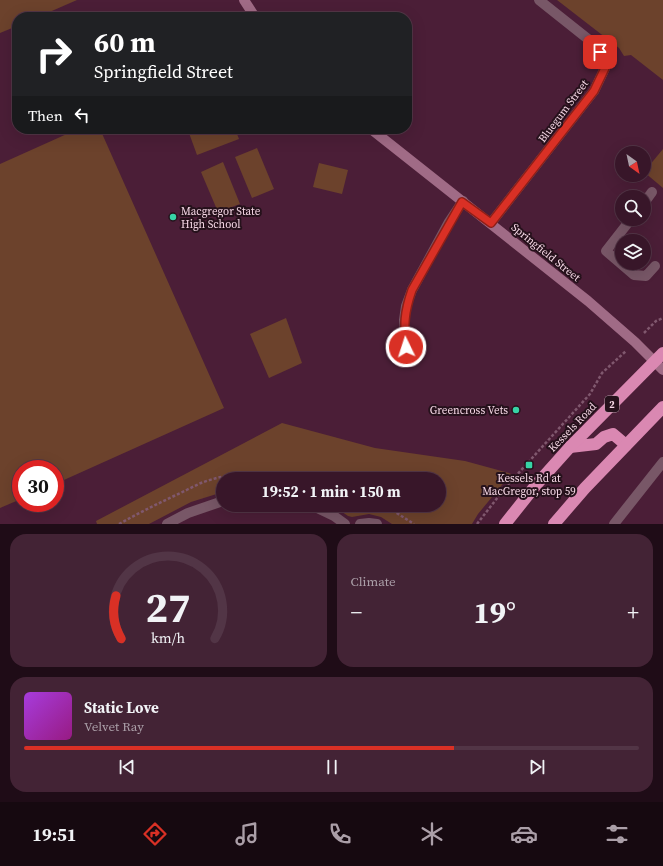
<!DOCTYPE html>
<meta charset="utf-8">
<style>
:root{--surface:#381629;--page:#432335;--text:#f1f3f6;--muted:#ab9fa8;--line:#523546;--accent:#d93025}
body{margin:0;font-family:"Source Serif 4",serif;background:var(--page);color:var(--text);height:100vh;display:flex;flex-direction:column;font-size:15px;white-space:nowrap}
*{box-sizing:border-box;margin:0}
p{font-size:13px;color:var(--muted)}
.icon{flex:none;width:22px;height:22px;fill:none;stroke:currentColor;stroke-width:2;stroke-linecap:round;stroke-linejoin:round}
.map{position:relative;height:524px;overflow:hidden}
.panel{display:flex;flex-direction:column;gap:10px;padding:10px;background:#1f0c17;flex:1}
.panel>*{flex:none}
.hud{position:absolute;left:12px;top:12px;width:400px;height:122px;border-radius:16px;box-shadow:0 4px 16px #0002,0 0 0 1px var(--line);background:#202124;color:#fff;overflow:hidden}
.needle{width:26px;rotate:147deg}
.controls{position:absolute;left:615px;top:146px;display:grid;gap:8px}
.controls a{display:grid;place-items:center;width:36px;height:36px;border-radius:50%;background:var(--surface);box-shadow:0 4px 16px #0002,0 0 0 1px var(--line);font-size:20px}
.speed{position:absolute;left:12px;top:460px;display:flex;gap:8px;font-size:20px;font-weight:700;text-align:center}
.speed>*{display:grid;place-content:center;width:52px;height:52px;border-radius:50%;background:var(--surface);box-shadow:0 4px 16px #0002,0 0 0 1px var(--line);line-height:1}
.speed .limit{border:6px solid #d22;background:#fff;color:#111}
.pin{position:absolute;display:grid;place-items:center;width:34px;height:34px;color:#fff;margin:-17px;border-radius:8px;box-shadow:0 2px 6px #0006}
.me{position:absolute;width:44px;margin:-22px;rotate:356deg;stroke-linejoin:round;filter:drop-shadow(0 0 3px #0008)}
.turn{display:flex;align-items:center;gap:14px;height:84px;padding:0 16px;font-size:18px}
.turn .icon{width:52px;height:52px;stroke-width:2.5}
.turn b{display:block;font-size:28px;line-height:34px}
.then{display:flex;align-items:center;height:38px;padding:0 16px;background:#0003;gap:8px;font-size:15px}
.big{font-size:30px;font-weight:700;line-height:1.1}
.panel .widget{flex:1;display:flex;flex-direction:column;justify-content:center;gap:6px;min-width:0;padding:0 14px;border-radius:16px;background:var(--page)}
.panel .dial{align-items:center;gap:0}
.dial svg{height:104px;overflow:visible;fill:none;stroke:var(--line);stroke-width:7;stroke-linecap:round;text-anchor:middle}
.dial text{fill:var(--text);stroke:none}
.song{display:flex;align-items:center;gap:12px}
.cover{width:48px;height:48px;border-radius:6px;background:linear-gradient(135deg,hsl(280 70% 55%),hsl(310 70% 35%))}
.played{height:4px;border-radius:2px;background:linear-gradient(90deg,var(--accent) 70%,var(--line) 70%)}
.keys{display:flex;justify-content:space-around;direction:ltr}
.heat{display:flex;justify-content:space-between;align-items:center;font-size:22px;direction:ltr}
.panel .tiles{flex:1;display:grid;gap:10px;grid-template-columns:1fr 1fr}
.widget:last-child{grid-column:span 2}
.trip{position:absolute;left:216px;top:472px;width:230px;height:40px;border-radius:20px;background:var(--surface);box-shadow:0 4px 16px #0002,0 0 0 1px var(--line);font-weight:700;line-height:40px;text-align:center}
.tab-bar{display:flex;height:64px;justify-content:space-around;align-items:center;background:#160910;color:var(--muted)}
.tab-bar .icon{width:28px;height:28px}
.tab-bar .on{color:var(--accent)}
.tab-bar b{font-size:18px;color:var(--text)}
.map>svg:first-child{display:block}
.green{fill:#6c422c}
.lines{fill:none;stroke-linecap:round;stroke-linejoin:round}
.path{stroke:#80586e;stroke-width:2.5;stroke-dasharray:3 2;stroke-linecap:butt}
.lane{stroke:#785767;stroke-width:10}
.street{stroke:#785767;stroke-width:10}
.secondary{stroke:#a06b86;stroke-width:10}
.highway{stroke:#da88b2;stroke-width:12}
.route-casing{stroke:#8d1f18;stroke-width:10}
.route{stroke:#d93025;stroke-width:7}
.poi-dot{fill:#37d4a6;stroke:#25111b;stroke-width:1.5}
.labels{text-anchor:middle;stroke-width:4;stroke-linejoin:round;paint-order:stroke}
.shield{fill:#25111b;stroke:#b89daa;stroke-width:1}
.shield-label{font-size:10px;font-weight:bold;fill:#f7d9e7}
.street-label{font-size:11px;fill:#f7d9e7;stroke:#25111b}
.poi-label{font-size:11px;fill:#f7d9e7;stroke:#25111b;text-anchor:start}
</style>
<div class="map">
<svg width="663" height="524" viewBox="0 0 663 524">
<rect width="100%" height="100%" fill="#4b1e37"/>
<g class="green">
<polygon points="0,0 77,0 38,17 17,17 17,26 0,33"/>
<polygon points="557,0 663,0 663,80 631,55 624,56 619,48"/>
<polygon points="78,129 100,129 224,408 55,484 55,469 21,469 21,499 0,508 0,164"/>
<polygon points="199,129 235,129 239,139 197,155 189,133"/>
<polygon points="257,148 274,189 252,198 235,157"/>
<polygon points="663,149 663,188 644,172"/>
<polygon points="223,162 240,204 218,212 201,172"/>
<polygon points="319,163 348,170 342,194 313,187"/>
<polygon points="286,318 302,363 269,378 250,334"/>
<polygon points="282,423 375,448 465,461 509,473 511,474 478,514 472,524 392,524 381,517 369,514 352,517 348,516 332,505 439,505 439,479 223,479 223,492 191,502 149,524 97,524 96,521"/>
</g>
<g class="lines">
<g class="path">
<polyline points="644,333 656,321 663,318"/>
<polyline points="384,505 414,524"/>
<path d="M119,524c18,-10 36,-19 55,-28 9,-4 18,-9 27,-13 34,-13 74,-13 109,-4"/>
<polyline points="477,524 505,488 590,394 602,373 626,351"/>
</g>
<g class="lane">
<polyline points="644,203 652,192"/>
<polyline points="631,219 606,251 634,275 646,276 655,266"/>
<polyline points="311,505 334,516 345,524"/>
<polyline points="167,524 188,513 223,501"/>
<polyline points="360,524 369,523 377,524"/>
<polyline points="614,524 663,462"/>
</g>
<g class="street">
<polyline points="491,223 594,91 605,68 600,53 588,39 539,0"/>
<polyline points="406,347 404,320 406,306 412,290 449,222 463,201"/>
</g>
<g class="secondary">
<polyline points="244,0 255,17"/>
<polyline points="371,129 588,301 635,342 663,370"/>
</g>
<g class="highway">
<polyline points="570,447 596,444 604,437 613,434 626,445"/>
<polyline points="505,524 536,485 570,447 663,353"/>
<polyline points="554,524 585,488 663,407"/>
</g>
</g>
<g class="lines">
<defs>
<path id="route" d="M406,347c-2,-23 -2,-34 6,-57l50,-88 29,21 103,-132 11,-23 -5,-16"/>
</defs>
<use href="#route" class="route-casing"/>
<use href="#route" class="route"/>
</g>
<g class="poi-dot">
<circle cx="173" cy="217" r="4"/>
<circle cx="516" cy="410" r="4"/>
<rect x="525" y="461" width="8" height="8" rx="2"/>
</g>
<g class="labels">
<rect class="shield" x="605" y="396" width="14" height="16" rx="3"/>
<g class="shield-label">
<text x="612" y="408">2</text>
</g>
<g class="street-label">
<text transform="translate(563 111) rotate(-53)" y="4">Bluegum Street</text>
<text transform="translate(546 252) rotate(39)" y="4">Springfield Street</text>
<text transform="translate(572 427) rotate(-46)" y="4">Kessels Road</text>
</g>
<g class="poi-label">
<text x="181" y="215">Macgregor State<tspan x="181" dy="13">High School</tspan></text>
<text x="508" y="414" text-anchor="end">Greencross Vets</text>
<text x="529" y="482" text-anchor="middle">Kessels Rd at<tspan x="529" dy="13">MacGregor, stop 59</tspan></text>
</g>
</g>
</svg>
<div class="controls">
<a><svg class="needle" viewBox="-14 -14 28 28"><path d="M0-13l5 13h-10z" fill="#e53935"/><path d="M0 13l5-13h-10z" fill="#ab9fa8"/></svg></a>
<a><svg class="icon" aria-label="search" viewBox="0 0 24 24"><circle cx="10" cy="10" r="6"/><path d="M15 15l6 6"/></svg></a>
<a><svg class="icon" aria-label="layers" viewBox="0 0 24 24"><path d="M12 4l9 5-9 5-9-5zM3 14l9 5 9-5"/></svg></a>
</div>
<div class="speed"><div class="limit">30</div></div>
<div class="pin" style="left:600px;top:52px;background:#d93025"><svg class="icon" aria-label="arrive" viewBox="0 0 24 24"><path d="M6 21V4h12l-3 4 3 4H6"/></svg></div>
<svg class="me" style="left:406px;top:347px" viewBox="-20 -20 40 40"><circle r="17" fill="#d93025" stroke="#fff" stroke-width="3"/><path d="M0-11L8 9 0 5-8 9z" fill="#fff"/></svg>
<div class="trip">19:52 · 1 min · 150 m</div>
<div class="hud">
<div class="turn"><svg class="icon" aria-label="right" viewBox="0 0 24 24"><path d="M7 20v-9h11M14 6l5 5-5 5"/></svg><div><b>60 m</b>Springfield Street</div></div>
<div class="then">Then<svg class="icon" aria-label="left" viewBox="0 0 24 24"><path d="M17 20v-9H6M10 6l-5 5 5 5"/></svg></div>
</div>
</div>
<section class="panel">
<div class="tiles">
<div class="widget dial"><svg viewBox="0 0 100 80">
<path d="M14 69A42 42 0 1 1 86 69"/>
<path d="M14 69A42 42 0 0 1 10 36" stroke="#d93025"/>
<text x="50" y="56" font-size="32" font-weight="700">27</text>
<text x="50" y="72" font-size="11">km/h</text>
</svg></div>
<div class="widget"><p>Climate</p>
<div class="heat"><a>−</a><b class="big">19°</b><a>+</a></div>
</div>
<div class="widget">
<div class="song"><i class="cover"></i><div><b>Static Love</b><p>Velvet Ray</p></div></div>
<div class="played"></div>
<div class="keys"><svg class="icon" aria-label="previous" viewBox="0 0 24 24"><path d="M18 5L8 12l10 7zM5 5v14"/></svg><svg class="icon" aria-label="pause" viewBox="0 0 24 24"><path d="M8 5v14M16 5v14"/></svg><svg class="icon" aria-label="next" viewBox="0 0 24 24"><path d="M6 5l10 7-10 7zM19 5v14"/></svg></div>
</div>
</div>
</section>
<nav class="tab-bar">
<b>19:51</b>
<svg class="icon on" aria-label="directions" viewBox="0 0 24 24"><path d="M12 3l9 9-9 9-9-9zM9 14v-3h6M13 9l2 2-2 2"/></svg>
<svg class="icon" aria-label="music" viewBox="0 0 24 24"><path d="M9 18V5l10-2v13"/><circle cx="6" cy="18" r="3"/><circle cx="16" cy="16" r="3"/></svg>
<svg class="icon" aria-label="phone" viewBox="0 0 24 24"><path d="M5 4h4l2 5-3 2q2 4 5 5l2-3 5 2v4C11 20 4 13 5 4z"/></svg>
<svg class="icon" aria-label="climate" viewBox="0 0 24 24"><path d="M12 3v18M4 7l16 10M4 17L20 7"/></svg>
<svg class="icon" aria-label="car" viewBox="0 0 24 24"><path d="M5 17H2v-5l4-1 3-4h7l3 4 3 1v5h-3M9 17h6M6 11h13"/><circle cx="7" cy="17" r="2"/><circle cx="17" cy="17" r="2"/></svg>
<svg class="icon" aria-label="filters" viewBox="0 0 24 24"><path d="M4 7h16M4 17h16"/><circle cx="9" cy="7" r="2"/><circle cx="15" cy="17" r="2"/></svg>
</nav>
